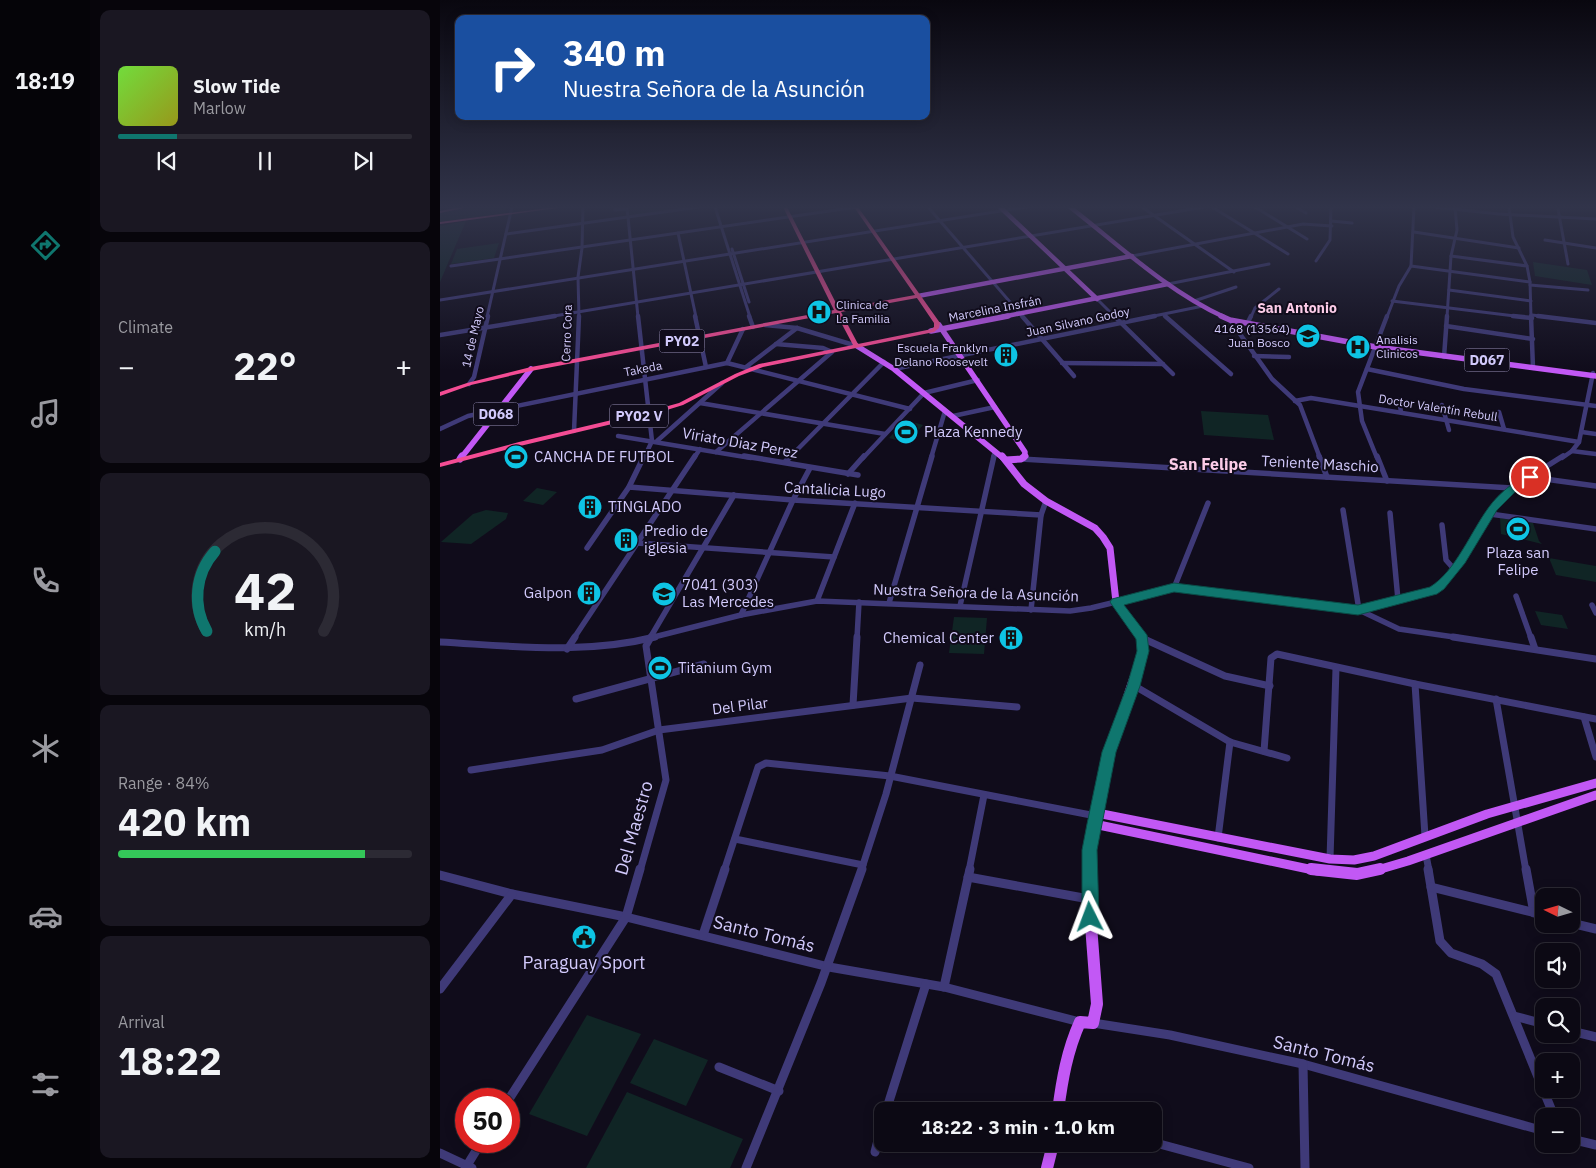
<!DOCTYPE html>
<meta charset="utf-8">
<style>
:root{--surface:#0c0914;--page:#1a1722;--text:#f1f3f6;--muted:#9a9aa0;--line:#2c2a34;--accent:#0f766e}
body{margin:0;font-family:"IBM Plex Sans",sans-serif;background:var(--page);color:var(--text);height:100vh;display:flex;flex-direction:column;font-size:19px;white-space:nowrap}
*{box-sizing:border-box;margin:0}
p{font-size:16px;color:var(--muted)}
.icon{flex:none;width:28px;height:28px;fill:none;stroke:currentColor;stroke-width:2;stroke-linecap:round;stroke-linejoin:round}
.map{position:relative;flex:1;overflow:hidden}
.details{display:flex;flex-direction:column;gap:10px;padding:10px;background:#07050b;width:350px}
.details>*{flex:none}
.hud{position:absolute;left:15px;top:15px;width:475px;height:105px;border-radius:10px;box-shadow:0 2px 12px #0003,0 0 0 1px var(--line);background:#1a4fa0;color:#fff;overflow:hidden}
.needle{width:32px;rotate:275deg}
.controls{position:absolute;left:1095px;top:888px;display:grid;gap:10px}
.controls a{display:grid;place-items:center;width:45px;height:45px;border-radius:10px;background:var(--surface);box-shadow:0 2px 12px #0003,0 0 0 1px var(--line);font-size:25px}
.speed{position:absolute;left:15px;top:1088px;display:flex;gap:10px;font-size:25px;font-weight:700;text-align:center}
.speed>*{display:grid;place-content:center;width:65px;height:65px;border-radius:50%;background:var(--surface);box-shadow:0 2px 12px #0003,0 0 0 1px var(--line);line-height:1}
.speed .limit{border:8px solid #d22;background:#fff;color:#111}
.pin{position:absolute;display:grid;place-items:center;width:42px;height:42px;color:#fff;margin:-21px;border:2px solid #fff;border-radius:50%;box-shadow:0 1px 5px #0007}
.me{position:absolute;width:55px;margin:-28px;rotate:357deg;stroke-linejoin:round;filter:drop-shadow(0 0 4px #0008)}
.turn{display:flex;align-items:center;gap:18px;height:105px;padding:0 25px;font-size:22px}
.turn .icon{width:65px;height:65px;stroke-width:2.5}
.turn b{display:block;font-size:35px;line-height:42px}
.big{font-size:38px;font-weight:700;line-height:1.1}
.details .card{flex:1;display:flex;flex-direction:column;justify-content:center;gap:8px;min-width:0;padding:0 18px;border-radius:10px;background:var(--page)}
.details .dial{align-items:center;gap:0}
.dial svg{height:130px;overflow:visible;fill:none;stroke:var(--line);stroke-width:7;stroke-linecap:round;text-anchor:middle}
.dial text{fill:var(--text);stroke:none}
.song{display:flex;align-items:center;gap:15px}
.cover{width:60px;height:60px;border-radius:8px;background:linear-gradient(135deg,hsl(100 70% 55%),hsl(60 70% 35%))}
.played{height:5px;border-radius:2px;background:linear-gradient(90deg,var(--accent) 20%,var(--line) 20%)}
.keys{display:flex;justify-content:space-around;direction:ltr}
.heat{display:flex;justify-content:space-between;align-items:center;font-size:28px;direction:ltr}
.charge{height:8px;border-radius:4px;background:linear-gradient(90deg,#34c759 84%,var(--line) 0)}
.trip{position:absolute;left:434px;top:1102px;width:288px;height:50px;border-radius:10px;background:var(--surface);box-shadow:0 2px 12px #0003,0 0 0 1px var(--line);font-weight:700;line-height:50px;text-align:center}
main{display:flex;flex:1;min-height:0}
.menu{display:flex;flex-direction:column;width:90px;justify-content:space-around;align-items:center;background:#050408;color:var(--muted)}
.menu .icon{width:35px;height:35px}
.menu .on{color:var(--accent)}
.menu b{font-size:22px;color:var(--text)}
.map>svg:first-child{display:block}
.green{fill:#102525}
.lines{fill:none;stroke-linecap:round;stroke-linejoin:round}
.minor-far4{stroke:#3f3a78;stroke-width:3}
.minor-far3{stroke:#3f3a78;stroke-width:4.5}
.minor-far2{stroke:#3f3a78;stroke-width:5.5}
.minor-far1{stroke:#3f3a78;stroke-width:7}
.minor{stroke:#3f3a78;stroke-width:9}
.major-far4{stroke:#c258f5;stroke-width:4.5}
.major-far3{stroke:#c258f5;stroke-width:5.5}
.major-far2{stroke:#c258f5;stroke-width:7}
.major-far1{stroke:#c258f5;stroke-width:9}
.major{stroke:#c258f5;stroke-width:12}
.highway{fill:#f44c94;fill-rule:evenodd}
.route{fill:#0f766e;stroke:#0a4d48}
.labels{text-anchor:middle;stroke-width:4;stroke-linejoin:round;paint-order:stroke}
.far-poi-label{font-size:12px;fill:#d2cafc;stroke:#100c1b;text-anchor:start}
.far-street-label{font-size:12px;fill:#d2cafc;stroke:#100c1b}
.far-neighbourhood-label{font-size:14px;font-weight:bold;fill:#fccce8;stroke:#100c1b}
.shield{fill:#100c1b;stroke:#9891b8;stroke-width:1}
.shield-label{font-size:14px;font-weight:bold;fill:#d2cafc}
.poi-label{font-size:15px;fill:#d2cafc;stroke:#100c1b;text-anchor:start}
.street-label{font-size:15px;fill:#d2cafc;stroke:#100c1b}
.neighbourhood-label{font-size:16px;font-weight:bold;fill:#fccce8;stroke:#100c1b}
.near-street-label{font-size:18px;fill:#d2cafc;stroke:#100c1b}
.near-poi-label{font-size:18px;fill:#d2cafc;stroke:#100c1b}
</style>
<main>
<nav class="menu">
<b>18:19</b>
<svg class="icon on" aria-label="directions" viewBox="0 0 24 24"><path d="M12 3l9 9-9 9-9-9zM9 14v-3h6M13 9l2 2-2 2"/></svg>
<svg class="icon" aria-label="music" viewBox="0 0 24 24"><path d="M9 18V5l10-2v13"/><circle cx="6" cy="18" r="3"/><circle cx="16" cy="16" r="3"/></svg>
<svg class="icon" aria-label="phone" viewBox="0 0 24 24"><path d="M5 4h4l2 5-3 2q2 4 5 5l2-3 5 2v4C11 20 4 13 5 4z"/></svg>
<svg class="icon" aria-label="climate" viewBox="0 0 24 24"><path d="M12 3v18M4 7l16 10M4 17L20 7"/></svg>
<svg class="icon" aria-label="car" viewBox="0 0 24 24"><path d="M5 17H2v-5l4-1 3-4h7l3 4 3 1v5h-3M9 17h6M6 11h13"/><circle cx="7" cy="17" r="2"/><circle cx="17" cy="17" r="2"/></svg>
<svg class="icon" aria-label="filters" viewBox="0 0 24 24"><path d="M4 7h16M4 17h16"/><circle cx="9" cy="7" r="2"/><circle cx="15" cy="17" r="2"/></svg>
</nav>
<section class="details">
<div class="card">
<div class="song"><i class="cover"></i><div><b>Slow Tide</b><p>Marlow</p></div></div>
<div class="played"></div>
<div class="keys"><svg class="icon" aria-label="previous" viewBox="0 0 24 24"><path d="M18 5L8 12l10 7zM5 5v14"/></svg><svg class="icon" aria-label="pause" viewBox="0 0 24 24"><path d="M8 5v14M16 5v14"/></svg><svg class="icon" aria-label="next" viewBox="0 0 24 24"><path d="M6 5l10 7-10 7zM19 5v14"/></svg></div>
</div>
<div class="card"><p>Climate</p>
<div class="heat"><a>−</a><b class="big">22°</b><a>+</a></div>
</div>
<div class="card dial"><svg viewBox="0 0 100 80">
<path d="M14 69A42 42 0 1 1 86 69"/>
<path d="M14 69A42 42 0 0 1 19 20" stroke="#0f766e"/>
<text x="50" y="56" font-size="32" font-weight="700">42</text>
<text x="50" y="72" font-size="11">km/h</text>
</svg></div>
<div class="card"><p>Range · 84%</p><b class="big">420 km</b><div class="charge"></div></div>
<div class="card"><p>Arrival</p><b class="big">18:22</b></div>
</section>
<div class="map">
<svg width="1156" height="1168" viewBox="0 0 1156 1168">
<rect width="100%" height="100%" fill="#100c1b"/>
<g class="green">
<polygon points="32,207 53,207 53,209 67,207 64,213 0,222 0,213"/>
<polygon points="189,207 230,207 230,210 190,216"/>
<polygon points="26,221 0,282 0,226"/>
<polygon points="59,243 54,258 11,264 17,249"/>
<polygon points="1093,262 1147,270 1152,285 1095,276"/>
<polygon points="761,411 828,415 834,440 764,435"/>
<polygon points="466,420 483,425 467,443 449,438"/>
<polygon points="85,448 85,462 68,466 68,452"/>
<polygon points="97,488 117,492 103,505 83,501"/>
<polygon points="46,510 68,513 66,519 31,544 1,542 33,514"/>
<polygon points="1060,518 1093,523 1099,541 1102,544 1061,534"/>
<polygon points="1109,558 1156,566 1156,582 1116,575"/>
<polygon points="1095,611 1122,615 1128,629 1101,625"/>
<polygon points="514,617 547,618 544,654 509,653"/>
<polygon points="147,1015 201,1034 147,1136 89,1114"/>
<polygon points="214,1039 268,1060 246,1106 190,1083"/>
<polygon points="187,1092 303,1139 290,1168 146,1168"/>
</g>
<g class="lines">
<g class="minor-far4">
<polyline points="175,207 175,210 187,209"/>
<polyline points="187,207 198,317"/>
<polyline points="275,207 310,317"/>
<polyline points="488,207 583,317"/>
<polyline points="702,207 794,272"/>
<polyline points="772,207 848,254"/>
<polyline points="815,207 867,239"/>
<polyline points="856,207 866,213"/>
<polyline points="995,207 1059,214 1156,219"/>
<polyline points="1069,207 1073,237 1087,266 1090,282 1091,317"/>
<polyline points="1118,209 1128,264"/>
<polyline points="891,221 912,223"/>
<polyline points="974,232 1079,248"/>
<polyline points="238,233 256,317"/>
<polyline points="66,234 259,207"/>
<polyline points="1105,240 1156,248"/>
<polyline points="292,249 309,302"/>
<polyline points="692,256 863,224 892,226"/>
<polyline points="1011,256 1087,266"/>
<polyline points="876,261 890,240 891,207"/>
<polyline points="11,266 417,207"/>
<polyline points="971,266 1090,282"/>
<polyline points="728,284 829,264"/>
<polyline points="1090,285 1148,290"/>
<polyline points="1009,290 1091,301"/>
<polyline points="657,299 675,317"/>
<polyline points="0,300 586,207"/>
<polyline points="754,301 796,287"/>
<polyline points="952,301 1083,317"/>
<polyline points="724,315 726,317"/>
<polyline points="1092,315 1108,317"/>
<polyline points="47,317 72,207"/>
<polyline points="108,317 764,207"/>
<polyline points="139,317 138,277 142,248 143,207"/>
<polyline points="709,317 763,306"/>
<polyline points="811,317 815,308 839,289"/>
<polyline points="947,317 959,286 971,266 974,207"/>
<polyline points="1007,317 1011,256 1017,230 1015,207"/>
</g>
<g class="minor-far3">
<polyline points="198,316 212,441 204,458"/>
<polyline points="255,316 266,367"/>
<polyline points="309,316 313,327"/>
<polyline points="582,316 634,376"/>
<polyline points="674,316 733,374"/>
<polyline points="725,316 791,374"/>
<polyline points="1073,316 1092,318"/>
<polyline points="1091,316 1093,368"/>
<polyline points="1098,316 1156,323"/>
<polyline points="790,320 832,379 860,405 880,458"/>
<polyline points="808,322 811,316"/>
<polyline points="325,325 357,328 417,346"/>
<polyline points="1006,326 1093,339"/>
<polyline points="0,335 115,316"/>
<polyline points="814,356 849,357"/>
<polyline points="1004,357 1007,316"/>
<polyline points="287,363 303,329"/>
<polyline points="622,363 723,364"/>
<polyline points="306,367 357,328"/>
<polyline points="454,369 715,316"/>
<polyline points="927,369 1024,389 1156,406"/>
<polyline points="29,384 34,377 48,316"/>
<polyline points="959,400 961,412"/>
<polyline points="855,401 871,398 1139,442"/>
<polyline points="260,403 445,434"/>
<polyline points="1002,405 1009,430"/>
<polyline points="1059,412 1064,429"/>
<polyline points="513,416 555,407"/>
<polyline points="0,429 28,416 287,363 470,409"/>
<polyline points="134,431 139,316"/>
<polyline points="1142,432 1156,434"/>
<polyline points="178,436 311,458"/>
<polyline points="217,441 282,383"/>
<polyline points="1132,451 1156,454"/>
<polyline points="276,452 392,352 383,348 336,344"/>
<polyline points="254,458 260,449"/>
<polyline points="349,458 444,362"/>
<polyline points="423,458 484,393 538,380"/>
<polyline points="491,458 505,411"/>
<polyline points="553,458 555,451"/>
<polyline points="937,458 922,421 918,392 947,316"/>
<polyline points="1122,458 1132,451 1139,442 1153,373"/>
</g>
<g class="minor-far2">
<polyline points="304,456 418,475"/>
<polyline points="879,456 887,477"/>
<polyline points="937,456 947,481"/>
<polyline points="581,459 1072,488"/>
<polyline points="345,462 351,456"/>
<polyline points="408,474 424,456"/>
<polyline points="1090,477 1156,486"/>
<polyline points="189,487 353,500 601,515"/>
<polyline points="903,510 919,610"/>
<polyline points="950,513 958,600"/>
<polyline points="1050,514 1156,529"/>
<polyline points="1002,525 1006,560 1014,569"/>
<polyline points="197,543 394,557"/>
<polyline points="147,548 189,487 204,456"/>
<polyline points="734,588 768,503"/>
<polyline points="1076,596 1091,638"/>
<polyline points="377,601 415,503"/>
<polyline points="449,603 492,456"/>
<polyline points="1152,605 1156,613"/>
<polyline points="520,606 554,456"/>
<polyline points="591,610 601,515 606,501"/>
<polyline points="919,610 993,591 1011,574 1047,517 1062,498 1080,483 1123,456"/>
<polyline points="301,615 353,500 370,468"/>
<polyline points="134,638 255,456"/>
<polyline points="210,638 301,615 377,601 630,611 651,608 734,588 919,610 959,629 1021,638"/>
<polyline points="210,638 294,495"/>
<polyline points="417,638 419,602"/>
</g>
<g class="minor-far1">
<polyline points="1013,637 1156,659"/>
<polyline points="1091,637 1095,649"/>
<polyline points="702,638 785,676 830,686"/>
<path d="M0,642c72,4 144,13 215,-5"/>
<polyline points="127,649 135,637"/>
<polyline points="975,684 985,836"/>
<polyline points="693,685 790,742 847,758"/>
<polyline points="136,699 264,664"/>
<polyline points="1056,699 1086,871"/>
<polyline points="413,705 417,637"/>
<polyline points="1144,717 1156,757"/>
<polyline points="824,751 831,658 837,654 975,684 1156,719"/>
<polyline points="31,770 162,750 219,730 472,698 577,707"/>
<polyline points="778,838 790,742"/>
<polyline points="295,839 423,865"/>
<polyline points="986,855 989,871"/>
<polyline points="890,859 896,668"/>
<polyline points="200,871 226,780 206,646 211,637"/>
<polyline points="284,871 318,767 326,763 450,776 656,816"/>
<polyline points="421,871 446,794 480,665"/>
<polyline points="529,871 544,795"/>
</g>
<g class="minor">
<polyline points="988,869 1000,941 1011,953 1042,964 1056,974 1114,1116"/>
<polyline points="1086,869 1094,913"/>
<polyline points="0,875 72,894 186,917 389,967 504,987 640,1022"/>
<polyline points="528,877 649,899"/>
<polyline points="991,887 1104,915"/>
<polyline points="1131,923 1156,929"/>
<polyline points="263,935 285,869"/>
<polyline points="504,987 530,869"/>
<polyline points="0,989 72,894"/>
<polyline points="1074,1016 1104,1024"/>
<polyline points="653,1023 730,1035 863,1064 1104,1131"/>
<polyline points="1131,1031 1156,1037"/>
<polyline points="863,1064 865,1168"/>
<polyline points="279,1067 339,1091"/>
<polyline points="69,1099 186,917 200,869"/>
<polyline points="446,1111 486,984"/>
<polyline points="1131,1139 1156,1145"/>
<polyline points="712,1142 809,1168"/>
<polyline points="435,1152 442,1125"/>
<polyline points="0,1153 32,1168"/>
<polyline points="26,1167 42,1141"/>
<polyline points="306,1168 381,983 422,869"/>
</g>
<g class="major-far4">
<polyline points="560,207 657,299"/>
<path d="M630,207c50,39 96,83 154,110"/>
<polyline points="478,296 692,256"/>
<polyline points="562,317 728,284"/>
</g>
<g class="major-far3">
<polyline points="781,316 790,320 936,347 1156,376"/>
<polyline points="499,325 585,452 584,458"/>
<polyline points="491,331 568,316"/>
<polyline points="417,346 454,369 563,458"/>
<polyline points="21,458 91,369"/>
</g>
<g class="major-far2">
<polyline points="562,456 584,484 606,501 655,528 663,537 670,548 676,602 702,638"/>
<polyline points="20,459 22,456"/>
<polyline points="566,460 581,459 585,456"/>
</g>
<g class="major-far1">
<polyline points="657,813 890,859 914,860 934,856 1047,814 1156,783"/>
<polyline points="654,824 878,871"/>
<polyline points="650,871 650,850 669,752 703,651 701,637"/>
<polyline points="934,871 968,861 1156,795"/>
</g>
<g class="major">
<polyline points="871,869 917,874 940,869"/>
<path d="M618,1111c4,-31 9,-60 22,-89l13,1 4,-19 -8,-105 1,-30"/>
<polyline points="607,1168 613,1144"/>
</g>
<g class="highway">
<polygon points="21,207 29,207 0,213 0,211"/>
<polygon points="115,207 125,207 0,224 0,222"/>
<path d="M343,207h4l52,102 76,-14 -61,-88h4l82,116 -1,5 -5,4 -171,35 -24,9 -56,29 -29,9 -134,32 -80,21v-4l79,-21 131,-31 29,-8 56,-29 24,-10 94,-19 -17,-32 -305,58 -60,14 -31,11v-4l27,-9 64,-16 303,-57zM477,298l17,25v4l-2,2 -74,15 -17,-32z"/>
</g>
</g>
<linearGradient id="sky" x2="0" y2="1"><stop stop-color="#09070f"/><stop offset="0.56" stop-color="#31344a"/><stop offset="1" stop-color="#31344a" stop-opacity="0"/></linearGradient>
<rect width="1156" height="370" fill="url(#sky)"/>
<path class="route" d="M1087,474h7l1,3 -19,14 -19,19 -32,53 -21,26 -7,5 -79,21 -184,-23 -50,13 23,30 2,16 -9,35 -24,66 -14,72 -5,26 2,67 -3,6 -6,2 -5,-2 -3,-6v-67l5,-26 15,-72 25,-66 10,-35 -1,-12 -24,-34 -2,-3 2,-3 62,-16 184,22 72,-18c26,-16 41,-56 59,-80 10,-14 24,-24 38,-33z"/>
<defs>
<symbol id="hospital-disc" viewBox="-11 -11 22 22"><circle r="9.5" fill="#0ec4e4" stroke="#100c1b"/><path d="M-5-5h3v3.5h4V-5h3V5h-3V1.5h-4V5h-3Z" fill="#111"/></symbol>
<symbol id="school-disc" viewBox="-11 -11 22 22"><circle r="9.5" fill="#0ec4e4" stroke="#100c1b"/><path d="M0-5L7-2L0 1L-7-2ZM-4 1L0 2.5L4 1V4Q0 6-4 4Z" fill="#111"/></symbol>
<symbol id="building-disc" viewBox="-11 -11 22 22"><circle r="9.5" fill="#0ec4e4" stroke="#100c1b"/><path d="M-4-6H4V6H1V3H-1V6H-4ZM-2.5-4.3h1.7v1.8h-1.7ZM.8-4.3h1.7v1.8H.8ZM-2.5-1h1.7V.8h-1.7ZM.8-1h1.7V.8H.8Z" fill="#111"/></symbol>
<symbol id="stadium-disc" viewBox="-11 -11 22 22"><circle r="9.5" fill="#0ec4e4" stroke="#100c1b"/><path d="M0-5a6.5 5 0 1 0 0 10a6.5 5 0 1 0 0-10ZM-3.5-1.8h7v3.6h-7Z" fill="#111"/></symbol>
<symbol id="civic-disc" viewBox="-11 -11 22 22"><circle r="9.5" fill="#0ec4e4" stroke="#100c1b"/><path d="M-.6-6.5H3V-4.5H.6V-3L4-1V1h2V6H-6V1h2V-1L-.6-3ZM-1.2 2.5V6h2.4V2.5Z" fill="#111"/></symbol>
</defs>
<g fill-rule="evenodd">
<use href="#hospital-disc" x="365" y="298" width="28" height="28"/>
<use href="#school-disc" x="854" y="322" width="28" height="28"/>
<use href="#hospital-disc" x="904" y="333" width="28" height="28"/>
<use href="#building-disc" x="552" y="341" width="28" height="28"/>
<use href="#stadium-disc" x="452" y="418" width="28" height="28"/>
<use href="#stadium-disc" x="62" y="443" width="28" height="28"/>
<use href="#building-disc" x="136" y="493" width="28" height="28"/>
<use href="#stadium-disc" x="1064" y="515" width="28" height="28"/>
<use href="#building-disc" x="172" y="526" width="28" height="28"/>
<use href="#building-disc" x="135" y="579" width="28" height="28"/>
<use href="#school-disc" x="210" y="580" width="28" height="28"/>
<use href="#building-disc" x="557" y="624" width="28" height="28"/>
<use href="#stadium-disc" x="206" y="654" width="28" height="28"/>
<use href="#civic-disc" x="130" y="923" width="28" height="28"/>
</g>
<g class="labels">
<g class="far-poi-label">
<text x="396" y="309">Clinica de<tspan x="396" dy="14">La Familia</tspan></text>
<text x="850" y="333" text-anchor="end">4168 (13564)<tspan x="850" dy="14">Juan Bosco</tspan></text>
<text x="936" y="344">Analisis<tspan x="936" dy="14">Clinicos</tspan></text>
<text x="548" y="352" text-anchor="end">Escuela Franklyn<tspan x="548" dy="14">Delano Roosevelt</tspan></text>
</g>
<g class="far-street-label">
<text transform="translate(555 309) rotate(-11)" y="4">Marcelina Insfrán</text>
<text transform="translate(638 322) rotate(-12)" y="4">Juan Silvano Godoy</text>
<text transform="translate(127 333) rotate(-88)" y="4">Cerro Cora</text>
<text transform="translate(33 337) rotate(-77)" y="4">14 de Mayo</text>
<text transform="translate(203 369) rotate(-11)" y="4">Takeda</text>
<text transform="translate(998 408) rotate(9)" y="4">Doctor Valentín Rebull</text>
</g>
<g class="far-neighbourhood-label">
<text x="857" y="313">San Antonio</text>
</g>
<g class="shield">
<rect x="219.5" y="329.5" width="45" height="23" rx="4"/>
<rect x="1024.5" y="348.5" width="45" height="23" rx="4"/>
<rect x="33.5" y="402.5" width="45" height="23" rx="4"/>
<rect x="170" y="404.5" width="58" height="23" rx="4"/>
</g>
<g class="shield-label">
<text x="242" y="346">PY02</text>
<text x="1047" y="365">D067</text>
<text x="56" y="419">D068</text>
<text x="199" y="421">PY02 V</text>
</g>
<g class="poi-label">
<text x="484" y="437">Plaza Kennedy</text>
<text x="94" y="462">CANCHA DE FUTBOL</text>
<text x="168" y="512">TINGLADO</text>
<text x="204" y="536">Predio de<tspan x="204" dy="17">iglesia</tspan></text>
<text x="1078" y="558" text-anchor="middle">Plaza san<tspan x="1078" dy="17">Felipe</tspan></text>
<text x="242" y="590">7041 (303)<tspan x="242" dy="17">Las Mercedes</tspan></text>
<text x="132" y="598" text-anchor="end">Galpon</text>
<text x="554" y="643" text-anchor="end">Chemical Center</text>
<text x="238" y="673">Titanium Gym</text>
</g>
<g class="street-label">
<text transform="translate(300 443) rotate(10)" y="5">Viriato Diaz Perez</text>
<text transform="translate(880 464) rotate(3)" y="5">Teniente Maschio</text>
<text transform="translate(395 490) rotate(3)" y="5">Cantalicia Lugo</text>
<text transform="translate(536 593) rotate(2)" y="5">Nuestra Señora de la Asunción</text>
<text transform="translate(300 706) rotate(-7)" y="5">Del Pilar</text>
</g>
<g class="neighbourhood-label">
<text x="768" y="470">San Felipe</text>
</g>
<g class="near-street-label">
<text transform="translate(194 828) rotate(-74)" y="6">Del Maestro</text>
<text transform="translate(324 934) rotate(14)" y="6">Santo Tomás</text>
<text transform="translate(884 1054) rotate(14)" y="6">Santo Tomás</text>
</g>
<g class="near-poi-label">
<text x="144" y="969">Paraguay Sport</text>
</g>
</g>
</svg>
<div class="controls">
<a><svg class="needle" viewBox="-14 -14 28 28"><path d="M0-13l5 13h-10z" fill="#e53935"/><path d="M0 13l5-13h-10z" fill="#9a9aa0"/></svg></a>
<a><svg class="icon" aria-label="sound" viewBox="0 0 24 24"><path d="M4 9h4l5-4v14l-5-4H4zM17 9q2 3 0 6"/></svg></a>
<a><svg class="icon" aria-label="search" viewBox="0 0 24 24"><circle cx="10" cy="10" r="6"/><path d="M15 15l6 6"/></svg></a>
<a>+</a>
<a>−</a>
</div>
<div class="speed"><div class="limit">50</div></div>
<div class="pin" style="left:1090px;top:477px;background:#d93025"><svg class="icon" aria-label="arrive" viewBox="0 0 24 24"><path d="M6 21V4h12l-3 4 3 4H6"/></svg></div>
<svg class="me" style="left:650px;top:917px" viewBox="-20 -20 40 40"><path d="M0-17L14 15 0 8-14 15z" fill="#0f766e" stroke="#fff" stroke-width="4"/></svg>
<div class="trip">18:22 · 3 min · 1.0 km</div>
<div class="hud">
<div class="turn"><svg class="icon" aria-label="right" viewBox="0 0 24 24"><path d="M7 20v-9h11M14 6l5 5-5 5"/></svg><div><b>340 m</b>Nuestra Señora de la Asunción</div></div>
</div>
</div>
</main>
